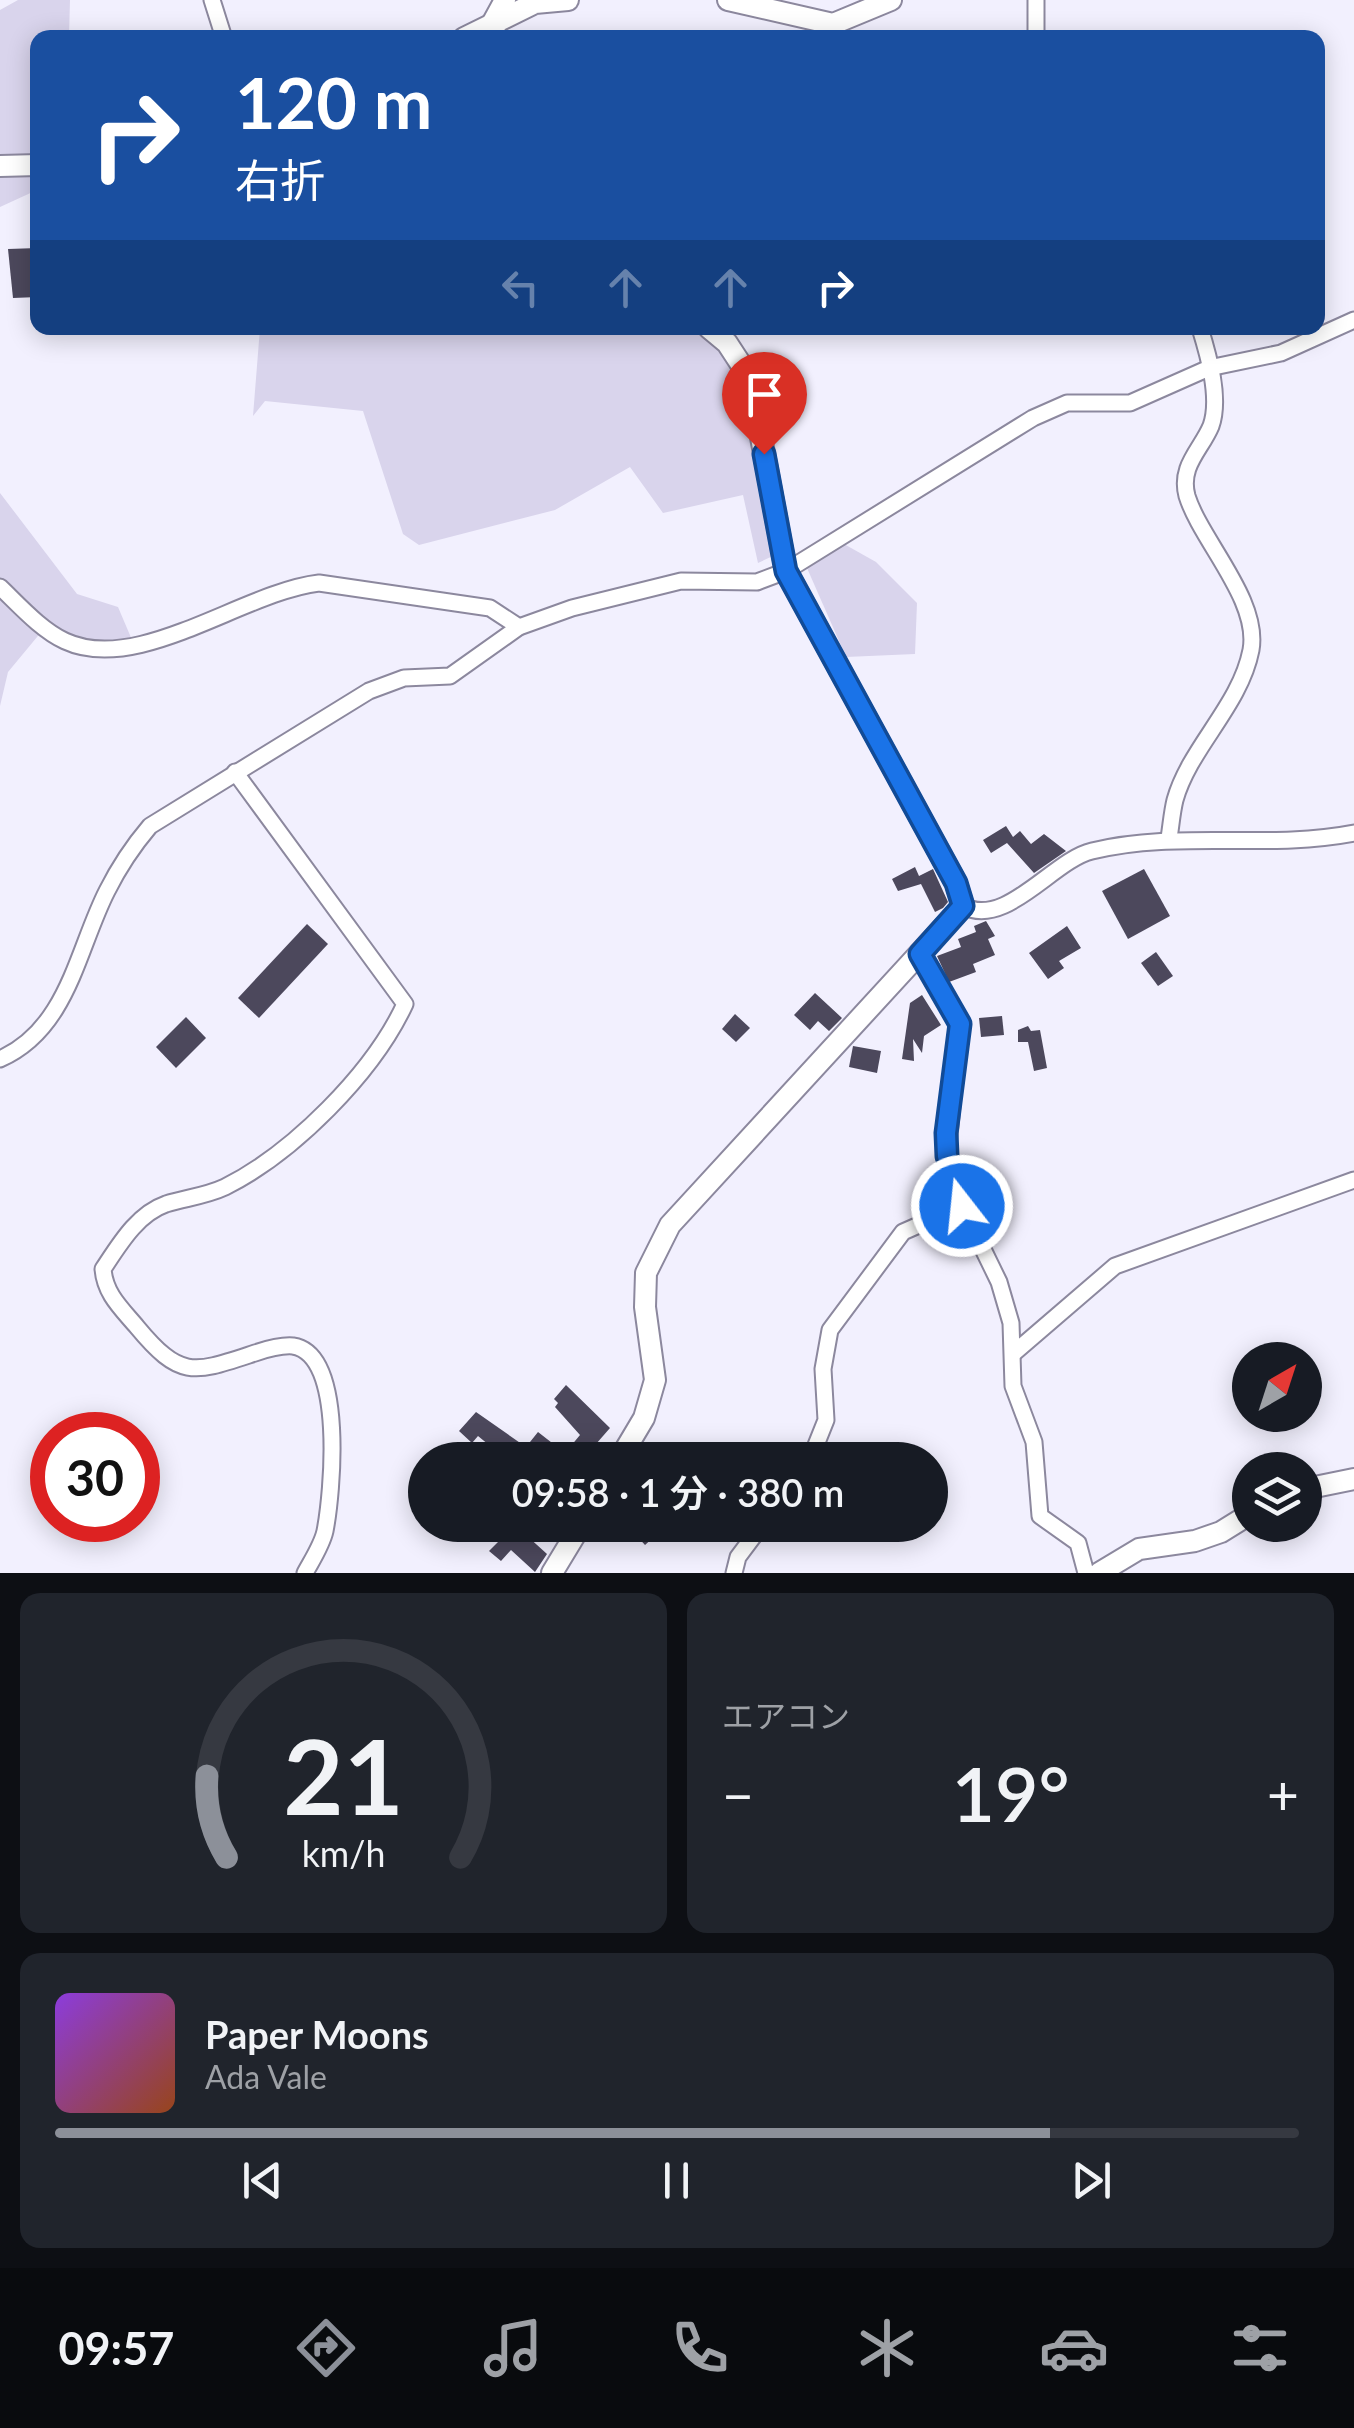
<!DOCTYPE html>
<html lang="ja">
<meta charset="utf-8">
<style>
:root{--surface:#171b24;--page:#20242c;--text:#f1f3f6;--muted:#9ea1a6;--line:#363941;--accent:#8c9099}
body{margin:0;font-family:Lato,"Noto Sans JP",sans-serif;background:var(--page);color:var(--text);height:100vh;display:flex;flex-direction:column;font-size:38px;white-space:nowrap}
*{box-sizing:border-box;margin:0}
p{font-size:32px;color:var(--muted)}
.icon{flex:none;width:55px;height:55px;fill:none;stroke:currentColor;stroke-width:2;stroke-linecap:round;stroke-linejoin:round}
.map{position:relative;height:1573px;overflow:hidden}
.drawer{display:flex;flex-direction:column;gap:20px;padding:20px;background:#0d0f14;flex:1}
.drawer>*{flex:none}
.guide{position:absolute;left:30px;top:30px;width:1295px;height:305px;border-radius:20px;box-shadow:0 5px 25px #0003;background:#1a4fa0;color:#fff;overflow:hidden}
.needle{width:65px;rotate:39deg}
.fabs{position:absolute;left:1232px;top:1342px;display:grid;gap:20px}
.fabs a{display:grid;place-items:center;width:90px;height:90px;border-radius:50%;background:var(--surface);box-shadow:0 5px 25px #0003;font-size:50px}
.speed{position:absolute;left:30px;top:1412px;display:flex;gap:20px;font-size:50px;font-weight:700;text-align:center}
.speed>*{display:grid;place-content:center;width:130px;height:130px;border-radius:50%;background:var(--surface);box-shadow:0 5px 25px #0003;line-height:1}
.speed .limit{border:15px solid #d22;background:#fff;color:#111}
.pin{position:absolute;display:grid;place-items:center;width:85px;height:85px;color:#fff;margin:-102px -42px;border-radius:50% 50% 50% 0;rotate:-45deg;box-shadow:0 0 10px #0007}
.pin .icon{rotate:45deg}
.me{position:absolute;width:110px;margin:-55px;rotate:344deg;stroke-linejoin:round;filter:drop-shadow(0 0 8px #0008)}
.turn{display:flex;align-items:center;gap:35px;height:210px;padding:0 40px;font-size:45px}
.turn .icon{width:130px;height:130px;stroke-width:2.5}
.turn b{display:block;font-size:70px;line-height:85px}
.lanes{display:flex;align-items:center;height:95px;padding:0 40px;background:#0003;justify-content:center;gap:50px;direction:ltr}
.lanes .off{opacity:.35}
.big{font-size:75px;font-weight:600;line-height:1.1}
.drawer .tile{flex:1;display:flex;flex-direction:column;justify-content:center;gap:15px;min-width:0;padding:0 35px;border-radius:20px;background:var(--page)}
.drawer .dial{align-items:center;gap:0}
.dial svg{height:260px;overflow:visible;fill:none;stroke:var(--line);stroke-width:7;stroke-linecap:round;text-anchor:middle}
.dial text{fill:var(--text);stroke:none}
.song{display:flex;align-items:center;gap:30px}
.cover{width:120px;height:120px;border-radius:15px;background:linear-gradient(135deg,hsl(270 70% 55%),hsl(20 70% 35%))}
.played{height:10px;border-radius:5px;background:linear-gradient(90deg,var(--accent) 80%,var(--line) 80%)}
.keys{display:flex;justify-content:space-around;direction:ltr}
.heat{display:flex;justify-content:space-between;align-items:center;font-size:55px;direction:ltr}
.drawer .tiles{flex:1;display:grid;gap:20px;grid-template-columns:1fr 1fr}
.tile:last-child{grid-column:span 2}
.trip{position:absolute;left:408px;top:1442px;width:540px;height:100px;border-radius:50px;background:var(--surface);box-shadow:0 5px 25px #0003;font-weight:600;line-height:100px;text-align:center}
.menu{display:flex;height:160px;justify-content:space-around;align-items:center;background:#090b0e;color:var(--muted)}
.menu .icon{width:70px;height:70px}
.menu .current{color:var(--accent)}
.menu b{font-size:45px;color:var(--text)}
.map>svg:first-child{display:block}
.green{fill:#d9d4ec}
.building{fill:#4c485c}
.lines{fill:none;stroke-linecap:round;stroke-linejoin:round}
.minor-casing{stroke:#8c889e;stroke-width:19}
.tertiary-casing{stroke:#8c889e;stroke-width:24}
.minor{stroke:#fff;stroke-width:15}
.tertiary{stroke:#fff;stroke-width:20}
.route-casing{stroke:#114b97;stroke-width:25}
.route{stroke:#1a73e8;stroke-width:18}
</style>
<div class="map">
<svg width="1354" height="1573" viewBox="0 0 1354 1573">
<rect width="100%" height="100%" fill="#f2f0fe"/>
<g class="green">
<polygon points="18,0 70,0 69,37 38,38 37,190 0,207 0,10"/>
<polygon points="260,328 715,328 739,381 775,555 758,563 743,495 663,513 630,467 555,510 419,545 403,534 363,411 265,401 253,416"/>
<polygon points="0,493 77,594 118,607 135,647 42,631 8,672 0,706"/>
<polygon points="828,535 876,562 917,603 915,654 846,657 800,552"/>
</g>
<g class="building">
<polygon points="38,248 38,297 13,298 8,249"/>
<polygon points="1006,826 1013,837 1020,831 1031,844 1044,834 1066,851 1034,873 1007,843 991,853 983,840"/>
<polygon points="915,867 919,876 933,869 948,902 943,908 935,912 921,884 898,891 892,879"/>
<polygon points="1144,869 1170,916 1128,939 1102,891"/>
<polygon points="986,921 995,936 988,939 995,955 973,964 976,972 949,982 937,956 961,947 958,939 976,932 974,926"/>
<polygon points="307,924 328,944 259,1018 238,998"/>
<polygon points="1067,926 1081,948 1059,961 1064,968 1048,979 1029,953"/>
<polygon points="1156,952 1173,976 1158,986 1141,963"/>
<polygon points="815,993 842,1018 829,1031 818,1021 810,1030 794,1015"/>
<polygon points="922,995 941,1025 924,1036 922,1053 913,1039 914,1061 902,1059 910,1003"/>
<polygon points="735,1014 750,1028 736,1042 722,1029"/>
<polygon points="1002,1016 1004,1035 981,1037 979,1018"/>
<polygon points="186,1017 206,1038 176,1068 156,1047"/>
<polygon points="1028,1026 1031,1031 1040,1030 1047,1068 1034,1071 1028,1042 1018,1042 1018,1030"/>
<polygon points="853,1046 881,1051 877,1073 849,1067"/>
<polygon points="566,1385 610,1428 582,1460 548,1460 537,1451 534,1454 541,1460 495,1460 500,1454 478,1436 472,1443 459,1431 476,1412 526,1447 538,1432 565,1453 580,1435 555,1407 558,1403 554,1399"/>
<polygon points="515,1525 547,1554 535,1572 511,1550 501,1561 489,1551"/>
<polygon points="636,1525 667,1525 645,1545 634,1533 640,1529"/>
</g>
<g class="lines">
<defs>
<g id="minor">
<polyline points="212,0 224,38"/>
<polyline points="1036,0 1036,38"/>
<path d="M0,587c19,18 41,43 65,54 73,34 178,-49 254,-58l171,25 29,19"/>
<path d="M235,772l170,232c-32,69 -112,149 -180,183 -19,9 -40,11 -59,17 -29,10 -47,41 -63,65 2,25 18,39 34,58 44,53 57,46 118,26 12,-4 26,-8 38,-7 53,8 39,149 32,185 -3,14 -13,29 -20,42"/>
<path d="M1169,838c2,-12 3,-26 6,-38 15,-53 65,-94 76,-150 9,-50 -50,-109 -64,-154 -8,-30 14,-46 24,-70 10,-28 -3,-72 -11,-98"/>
<path d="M963,906c43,23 90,-46 129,-55 87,-21 175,-1 262,-18"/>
<polyline points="920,954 960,1024 947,1156 962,1206 999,1282 1011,1323 1013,1386 1034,1442 1040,1516 1078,1543 1086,1573"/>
<path d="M0,1059c68,-30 77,-109 107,-168 12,-24 26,-45 43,-65l219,-135 35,-13 46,-2 69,-49 53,-19 109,-27 76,1 29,-11 247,-153 34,-15h63l79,-35 72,-15 73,-33"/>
<polyline points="1015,1352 1115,1266 1354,1180"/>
<polyline points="810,1460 826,1420 823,1369 830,1330 903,1232 962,1206"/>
<polyline points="734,1573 738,1557 762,1525"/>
</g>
<g id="tertiary">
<polyline points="728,0 833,24 891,0"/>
<polyline points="464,38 535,3 568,0"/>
<polyline points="496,38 493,22 505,0"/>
<polyline points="0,166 38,165"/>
<polyline points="619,1460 644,1418 655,1380 645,1307 646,1273 670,1225 963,906 956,883 786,571 757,416 744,369 727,343 709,328"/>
<polyline points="1305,1489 1354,1479"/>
<polyline points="552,1573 581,1525"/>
<polyline points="1099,1573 1139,1549 1195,1541 1221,1532 1250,1514"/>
</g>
</defs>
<use href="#minor" class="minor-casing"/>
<use href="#tertiary" class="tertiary-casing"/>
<use href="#minor" class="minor"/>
<use href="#tertiary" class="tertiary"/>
</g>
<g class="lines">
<defs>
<polyline id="route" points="764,454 786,571 956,883 963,906 920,954 960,1024 946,1133 947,1156 962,1206"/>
</defs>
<use href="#route" class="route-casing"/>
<use href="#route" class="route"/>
</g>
</svg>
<div class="fabs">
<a><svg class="needle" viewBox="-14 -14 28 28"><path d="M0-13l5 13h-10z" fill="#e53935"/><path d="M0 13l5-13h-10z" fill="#9ea1a6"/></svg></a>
<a><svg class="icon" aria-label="layers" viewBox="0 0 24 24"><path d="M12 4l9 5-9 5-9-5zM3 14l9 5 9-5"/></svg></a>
</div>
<div class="speed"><div class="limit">30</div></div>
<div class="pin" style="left:764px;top:454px;background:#d93025"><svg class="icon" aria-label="arrive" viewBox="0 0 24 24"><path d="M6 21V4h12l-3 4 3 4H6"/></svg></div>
<svg class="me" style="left:962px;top:1206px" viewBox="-20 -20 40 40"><circle r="17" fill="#1a73e8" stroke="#fff" stroke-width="3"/><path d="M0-11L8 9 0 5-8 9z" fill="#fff"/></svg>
<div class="trip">09:58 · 1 分 · 380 m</div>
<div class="guide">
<div class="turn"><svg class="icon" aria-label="right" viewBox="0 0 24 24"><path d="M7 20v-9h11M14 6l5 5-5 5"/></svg><div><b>120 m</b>右折</div></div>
<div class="lanes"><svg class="icon off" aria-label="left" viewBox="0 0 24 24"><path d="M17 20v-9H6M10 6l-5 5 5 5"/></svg><svg class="icon off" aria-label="ahead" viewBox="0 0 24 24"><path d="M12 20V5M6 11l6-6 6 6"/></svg><svg class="icon off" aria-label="ahead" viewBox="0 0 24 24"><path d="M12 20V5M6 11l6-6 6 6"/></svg><svg class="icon" aria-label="right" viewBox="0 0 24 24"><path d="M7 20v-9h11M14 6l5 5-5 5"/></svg></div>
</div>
</div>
<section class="drawer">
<div class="tiles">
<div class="tile dial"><svg viewBox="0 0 100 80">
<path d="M14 69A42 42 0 1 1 86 69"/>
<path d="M14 69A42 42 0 0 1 8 44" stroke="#8c9099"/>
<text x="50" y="56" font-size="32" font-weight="700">21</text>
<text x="50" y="72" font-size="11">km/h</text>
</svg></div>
<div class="tile"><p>エアコン</p>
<div class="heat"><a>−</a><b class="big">19°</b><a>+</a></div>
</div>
<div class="tile">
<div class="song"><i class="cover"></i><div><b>Paper Moons</b><p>Ada Vale</p></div></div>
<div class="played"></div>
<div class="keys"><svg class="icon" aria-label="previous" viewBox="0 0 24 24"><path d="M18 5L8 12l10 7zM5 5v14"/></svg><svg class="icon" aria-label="pause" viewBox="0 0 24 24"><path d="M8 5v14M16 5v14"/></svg><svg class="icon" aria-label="next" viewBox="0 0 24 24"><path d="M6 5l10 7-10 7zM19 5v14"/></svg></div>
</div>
</div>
</section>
<nav class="menu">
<b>09:57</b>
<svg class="icon current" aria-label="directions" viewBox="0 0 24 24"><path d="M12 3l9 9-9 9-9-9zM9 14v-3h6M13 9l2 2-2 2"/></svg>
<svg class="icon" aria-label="music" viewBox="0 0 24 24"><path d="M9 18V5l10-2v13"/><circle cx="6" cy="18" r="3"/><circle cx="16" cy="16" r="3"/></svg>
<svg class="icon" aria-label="phone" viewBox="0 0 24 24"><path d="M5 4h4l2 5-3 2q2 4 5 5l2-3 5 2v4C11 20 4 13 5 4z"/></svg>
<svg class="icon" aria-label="climate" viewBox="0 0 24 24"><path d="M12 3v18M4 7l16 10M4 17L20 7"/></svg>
<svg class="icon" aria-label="car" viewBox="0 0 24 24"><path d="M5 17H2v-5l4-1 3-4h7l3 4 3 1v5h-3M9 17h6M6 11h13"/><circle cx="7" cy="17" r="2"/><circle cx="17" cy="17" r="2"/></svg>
<svg class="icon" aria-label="filters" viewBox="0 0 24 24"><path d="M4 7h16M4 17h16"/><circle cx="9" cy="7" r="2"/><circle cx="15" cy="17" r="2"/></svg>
</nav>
